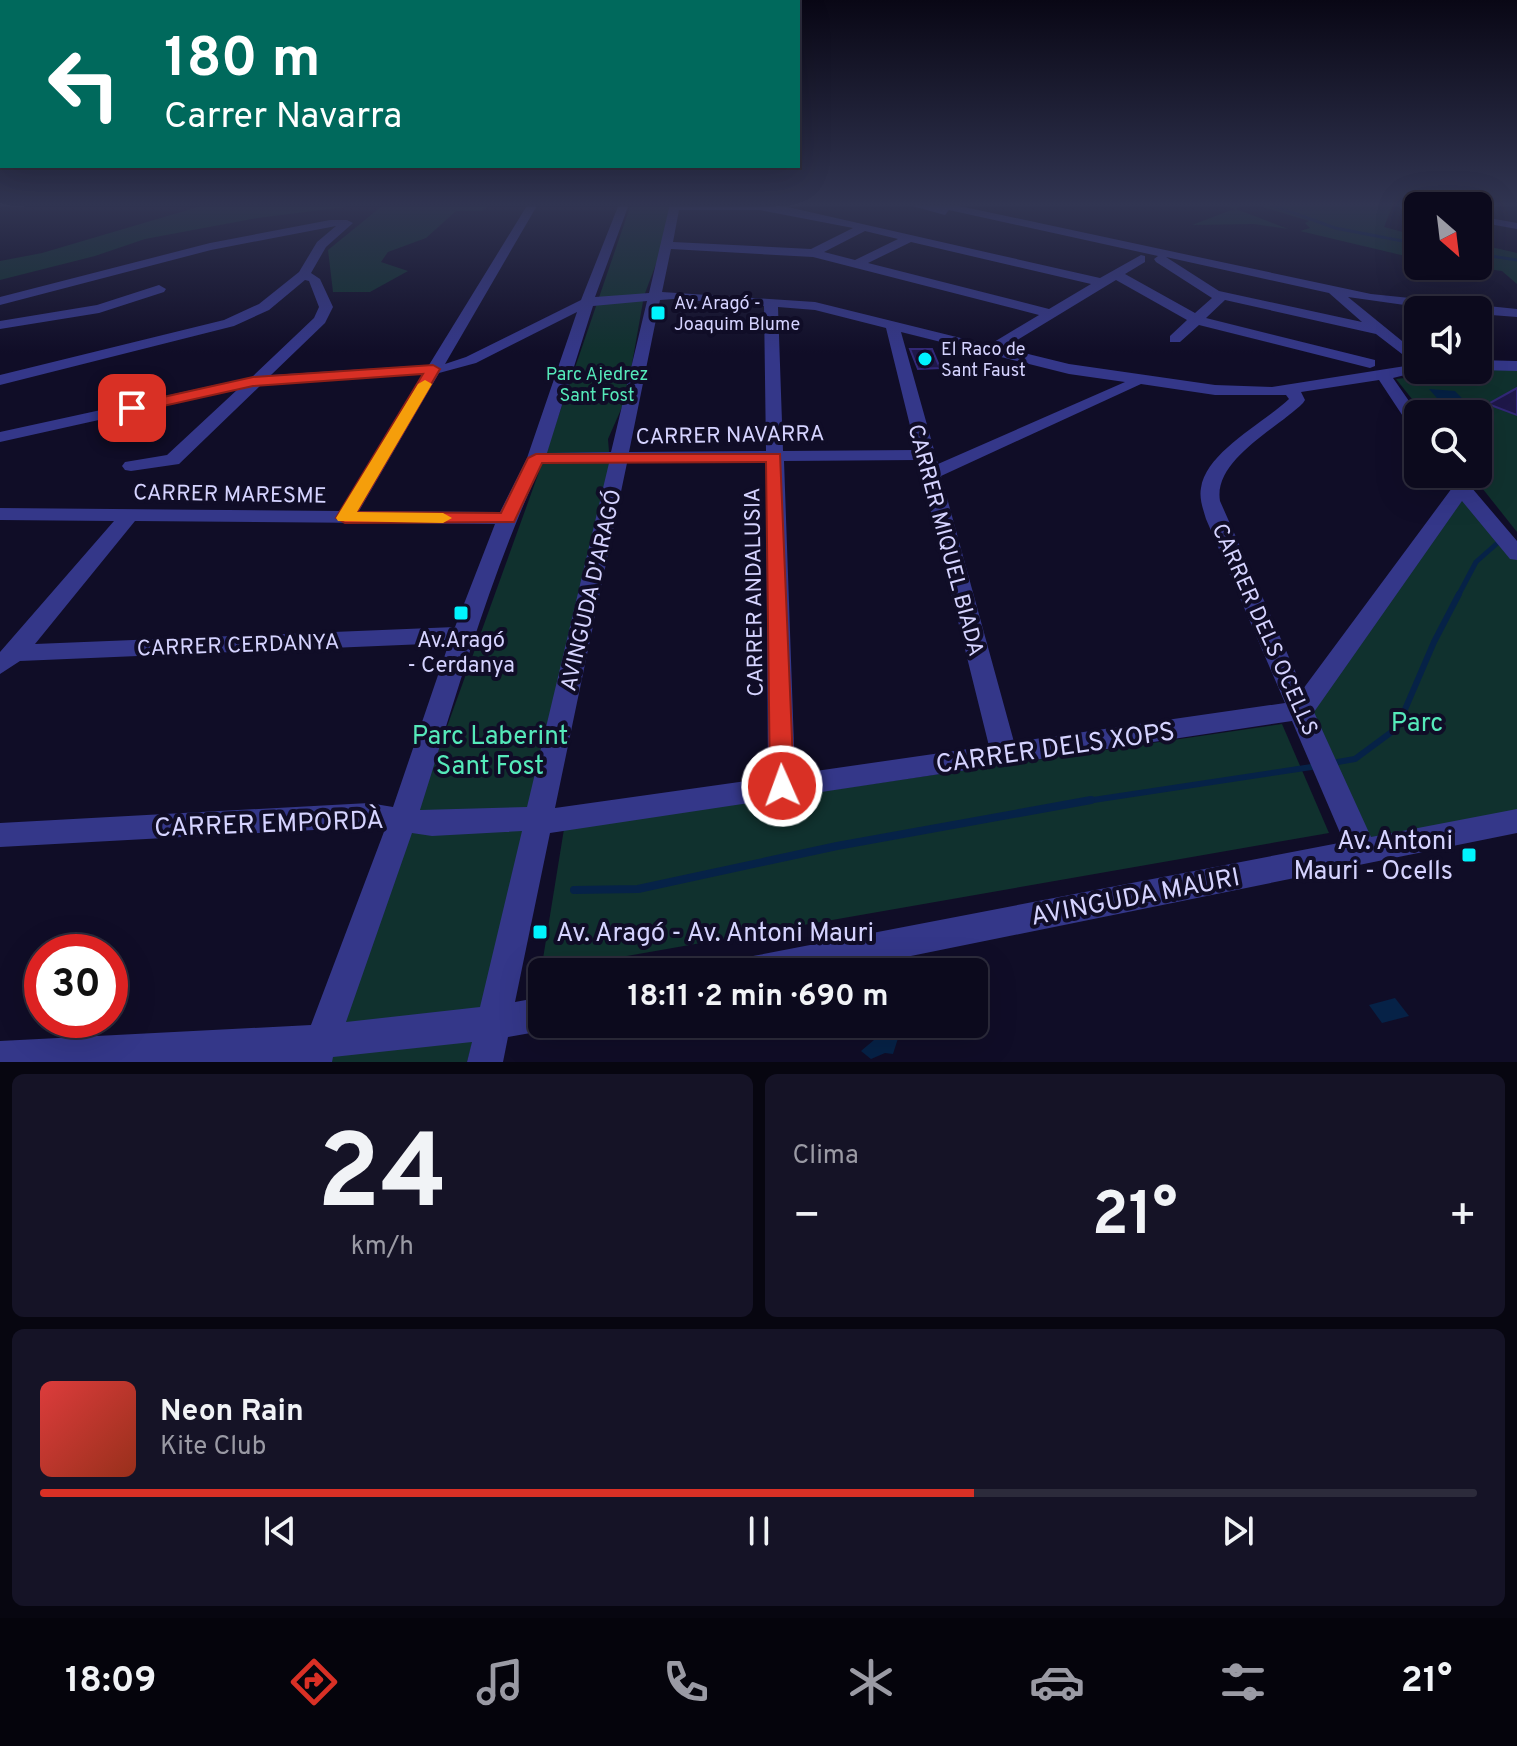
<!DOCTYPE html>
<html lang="es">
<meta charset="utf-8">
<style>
:root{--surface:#0c0a1d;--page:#151326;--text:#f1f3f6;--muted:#9a9aa4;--line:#2c2b3b;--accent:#d93025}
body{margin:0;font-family:Overpass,sans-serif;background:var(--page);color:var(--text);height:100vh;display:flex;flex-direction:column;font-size:30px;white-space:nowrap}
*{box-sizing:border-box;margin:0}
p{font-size:26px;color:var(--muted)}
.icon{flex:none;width:44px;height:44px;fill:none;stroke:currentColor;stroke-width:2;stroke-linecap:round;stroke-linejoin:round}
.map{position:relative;height:1062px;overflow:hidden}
.drawer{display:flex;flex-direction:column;gap:12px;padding:12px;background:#070610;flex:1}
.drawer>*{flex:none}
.hud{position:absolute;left:0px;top:0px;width:800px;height:168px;box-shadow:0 8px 32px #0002,0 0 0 2px var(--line);background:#00695c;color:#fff;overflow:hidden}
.needle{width:52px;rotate:152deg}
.controls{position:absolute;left:1404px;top:192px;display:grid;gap:16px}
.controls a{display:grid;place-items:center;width:88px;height:88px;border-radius:12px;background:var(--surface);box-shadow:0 8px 32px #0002,0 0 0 2px var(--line);font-size:40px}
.speed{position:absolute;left:24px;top:934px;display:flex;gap:16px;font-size:40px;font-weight:700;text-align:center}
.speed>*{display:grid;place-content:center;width:104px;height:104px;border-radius:50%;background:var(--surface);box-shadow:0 8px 32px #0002,0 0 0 2px var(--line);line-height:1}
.speed .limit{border:12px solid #d22;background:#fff;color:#111}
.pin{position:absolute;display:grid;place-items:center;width:68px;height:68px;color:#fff;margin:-34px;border-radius:16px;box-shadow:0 4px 12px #0006}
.me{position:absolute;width:88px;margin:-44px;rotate:358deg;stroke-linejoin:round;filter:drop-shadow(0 0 6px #0008)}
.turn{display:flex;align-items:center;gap:28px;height:168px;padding:0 32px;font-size:36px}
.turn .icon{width:104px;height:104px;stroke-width:2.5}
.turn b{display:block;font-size:56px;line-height:68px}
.big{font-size:60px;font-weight:700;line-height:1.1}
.drawer .tile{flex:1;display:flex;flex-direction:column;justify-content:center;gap:12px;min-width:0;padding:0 28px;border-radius:12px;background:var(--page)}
.drawer .dial{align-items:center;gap:0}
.dial b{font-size:104px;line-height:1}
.song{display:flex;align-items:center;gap:24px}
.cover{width:96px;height:96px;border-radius:12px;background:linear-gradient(135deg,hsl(0 70% 55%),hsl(10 70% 35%))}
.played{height:8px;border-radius:4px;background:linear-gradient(90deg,var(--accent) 65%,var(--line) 65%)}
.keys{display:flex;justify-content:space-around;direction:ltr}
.heat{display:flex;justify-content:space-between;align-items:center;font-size:44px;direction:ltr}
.drawer .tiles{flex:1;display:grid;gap:12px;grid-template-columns:1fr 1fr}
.tile:last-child{grid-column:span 2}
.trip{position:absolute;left:528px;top:958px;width:460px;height:80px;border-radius:12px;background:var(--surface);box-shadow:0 8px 32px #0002,0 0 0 2px var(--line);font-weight:700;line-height:80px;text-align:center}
.tab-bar{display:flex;height:128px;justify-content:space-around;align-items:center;background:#05040c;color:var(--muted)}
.tab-bar .icon{width:56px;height:56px}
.tab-bar .current{color:var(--accent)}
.tab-bar b{font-size:36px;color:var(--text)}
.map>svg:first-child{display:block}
.green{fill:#10312e}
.water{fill:#062247}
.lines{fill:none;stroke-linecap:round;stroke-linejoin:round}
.stream-far3{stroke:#062247;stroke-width:3}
.stream-far2{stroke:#062247;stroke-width:5}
.stream-far1{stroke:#062247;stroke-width:6}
.stream{stroke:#062247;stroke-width:8}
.building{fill:#1f1849;stroke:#322877;stroke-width:2}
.minor{fill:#343789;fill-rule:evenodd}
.route{fill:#d93025;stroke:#8d1f18;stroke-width:2}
.slow{fill:#f59e0b}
.poi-dot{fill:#00f4fe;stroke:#100d27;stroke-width:3}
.labels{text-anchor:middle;stroke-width:8;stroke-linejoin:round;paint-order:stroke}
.far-poi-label{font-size:18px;fill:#d5d3ff;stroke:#100d27;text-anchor:start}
.far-park-label{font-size:18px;fill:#55e9ba;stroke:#100d27}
.street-label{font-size:22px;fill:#d5d3ff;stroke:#100d27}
.poi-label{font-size:22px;fill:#d5d3ff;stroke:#100d27}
.near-park-label{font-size:26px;fill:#55e9ba;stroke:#100d27}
.near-street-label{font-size:26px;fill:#d5d3ff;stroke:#100d27}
.near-poi-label{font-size:26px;fill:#d5d3ff;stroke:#100d27;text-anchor:end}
</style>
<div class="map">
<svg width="1517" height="1062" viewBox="0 0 1517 1062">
<rect width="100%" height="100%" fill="#100d27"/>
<g class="green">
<polygon points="208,204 368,204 258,218 145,239 95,256 0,280 0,261 42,253"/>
<polygon points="375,204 490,204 482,211 456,211 426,238 388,252 381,262 408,271 370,292 333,292 328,250 382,206"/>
<polygon points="631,204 671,204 663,245 644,296 626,398 608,439 610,464 515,892 467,1062 326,1062 544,458"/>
<polygon points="1221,204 1246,204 1236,209 1288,229 1254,224 1192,225 1234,209"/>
<polygon points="1254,204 1388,204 1392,207 1384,227 1418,236 1418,259 1300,231 1310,228 1305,223 1309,221"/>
<polygon points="1478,244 1517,253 1517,284 1502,271 1466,266 1478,266"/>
<polygon points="1472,370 1517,370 1517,532 1471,474 1478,474 1478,414 1424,414 1396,379"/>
<polygon points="1461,489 1517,554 1517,821 1362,850 1302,710"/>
<polygon points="1282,724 1329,833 541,971 564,829"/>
</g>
<g class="water">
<polygon points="1429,389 1455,391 1477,414 1450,413"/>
<polygon points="1395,998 1409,1016 1382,1023 1369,1005"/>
<polygon points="880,1029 900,1032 893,1054 885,1053 871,1059 861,1051 874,1040 870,1031"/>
</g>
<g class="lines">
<g class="stream-far3">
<polyline points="1269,204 1335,228 1418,244"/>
<polyline points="1478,254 1517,260"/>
</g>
<polyline class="stream-far2" points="1458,596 1476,562 1502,539"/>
<g class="stream-far1">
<polyline points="1332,763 1355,759 1397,728 1434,642 1459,594"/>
<polyline points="1080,802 1318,766"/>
</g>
<polyline class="stream" points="574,890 638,889 837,846 1091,800"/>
</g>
<g class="building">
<polygon points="910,349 932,349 940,368 918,369"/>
<polygon points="1517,388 1517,415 1488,404"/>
</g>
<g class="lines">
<g class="minor">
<path d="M528,204h10l-93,160 21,-7 115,-57 38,-96h10l-34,93 54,-4 21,-89h91l31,4 308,70 41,-23 4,1v6l-20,12 70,39 17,-15 -56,-36 -2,-3 4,-3 -209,-46 -4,5 -40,-11h45l421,90 146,15v8l-39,-3v-4h-38l-92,-13 70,57v9l-3,1 -39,-30 -151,-34 -19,18 169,42v6l-5,2 -171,-43 -19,17h-10v-6l17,-16 -71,-40 -112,68 65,16 146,21 57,2 146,-23v6h7l-32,8 25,36v17l-6,-1 -33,-50 -78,12 4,8 -2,3c-26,26 -90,57 -83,98l83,188 149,-201 -11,-14h19l57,67v19l-7,-1 -48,-58 -148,211 57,125 146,-28v24l-685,139h-95l4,-11 12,-5 591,-114 -52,-121 -742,112 -35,169 27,-5v27h13l-13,7 -34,6 -5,25h-36l5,-20 -139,15 -1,5h-332v-21l311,-16 74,-196 -16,-2 -369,20v-24l369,-20 24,4 56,-164 -429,18 -20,13v-22l114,-131 -114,-1v-12l340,3 83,-137 -162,11 -82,79 -48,7 -6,-1 -3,-4 3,-4 42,-7 71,-66 -238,53v-10l252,-55 62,-59 5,-11 -10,-26 -4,-1 -36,30 -35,16 -234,59v-10l224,-55 35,-16 40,-32 18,-30 19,-16 -125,24 -211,55v-8l210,-54 120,-23h17l6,3 -27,24 -15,26 9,6 13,28 -8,16 -54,52 158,-10zM679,210h81l93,18 -42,21 -138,-7zM865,231l33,8 -43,21 -31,-8zM911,242l180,42 -42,25 -181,-46zM671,249l142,8 226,58 -50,30 -174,-43 -153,-10zM1166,257l163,36 33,29 -143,-31zM674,299l90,7 2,145 -137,1 31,-152zM647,301l-36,151 -64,1 46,-147zM778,307l37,3 71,18 30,122 -133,1zM577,312l-50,146 -27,54 -141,-1 80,-138 37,-10zM901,332l168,42 56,8 -187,82zM1141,384l74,11h71l3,4c-25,24 -83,53 -88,89 -2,10 2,21 5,31l79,184 -271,39 -73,-266zM918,460l71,286 -194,28 -11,-313zM766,462l2,316 -213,30 72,-345zM542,463h67l-82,344 -107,3c37,-117 70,-235 122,-347zM135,521l360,3 -40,103 -420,17zM522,831l-42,176 -134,15 66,-189 20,3z"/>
<polygon points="1400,204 1422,206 1418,206 1418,211 1400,208"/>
<polygon points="1478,216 1517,223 1517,229 1478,222"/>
<polygon points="159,285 166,289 164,292 99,313 0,329 0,321 97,305"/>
<polygon points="1478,360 1517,361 1517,371 1478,370"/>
</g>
</g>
<linearGradient id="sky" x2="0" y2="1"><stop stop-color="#090715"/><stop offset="0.58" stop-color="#313552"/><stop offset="1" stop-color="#313552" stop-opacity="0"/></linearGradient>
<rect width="1517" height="353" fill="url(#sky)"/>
<polygon class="route" points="433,365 440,369 357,512 501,513 528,458 536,454 780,454 794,786 791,793 782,796 773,793 770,786 766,462 542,463 514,522 345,523 336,518 423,374 253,386 132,413 125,408 132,404 253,377"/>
<polygon class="slow" points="425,380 432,384 357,512 443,513 452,518 443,523 338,521 336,518 418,384"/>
<g class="poi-dot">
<rect x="650" y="305" width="16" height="16" rx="4"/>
<circle cx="925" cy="359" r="8"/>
<rect x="453" y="605" width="16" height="16" rx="4"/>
<rect x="1461" y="847" width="16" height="16" rx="4"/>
<rect x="532" y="924" width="16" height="16" rx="4"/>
</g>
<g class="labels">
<g class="far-poi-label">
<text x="674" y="309">Av. Aragó -<tspan x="674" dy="21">Joaquim Blume</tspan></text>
<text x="941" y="355">El Raco de<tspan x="941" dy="21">Sant Faust</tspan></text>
</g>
<g class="far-park-label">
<text x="597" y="380">Parc Ajedrez<tspan x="597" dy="21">Sant Fost</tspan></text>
</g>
<g class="street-label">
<text transform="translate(730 434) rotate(-1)" y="8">CARRER NAVARRA</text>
<text transform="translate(230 493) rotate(1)" y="8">CARRER MARESME</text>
<text transform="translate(947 540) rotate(75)" y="8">CARRER MIQUEL BIADA</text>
<text transform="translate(590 590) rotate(-77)" y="8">AVINGUDA D'ARAGÓ</text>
<text transform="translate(753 592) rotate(-91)" y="8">CARRER ANDALUSIA</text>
<text transform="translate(1266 629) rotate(66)" y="8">CARRER DELS OCELLS</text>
<text transform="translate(238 644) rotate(-2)" y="8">CARRER CERDANYA</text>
</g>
<g class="poi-label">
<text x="461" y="647">Av.Aragó<tspan x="461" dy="25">- Cerdanya</tspan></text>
</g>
<g class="near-park-label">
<text x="1417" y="731">Parc</text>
<text x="490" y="744">Parc Laberint<tspan x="490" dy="30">Sant Fost</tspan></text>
</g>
<g class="near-street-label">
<text transform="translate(1055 747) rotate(-8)" y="9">CARRER DELS XOPS</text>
<text transform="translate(269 823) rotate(-2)" y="9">CARRER EMPORDÀ</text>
<text transform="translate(1135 896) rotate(-11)" y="9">AVINGUDA MAURI</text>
</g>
<g class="near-poi-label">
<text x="1453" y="849">Av. Antoni<tspan x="1453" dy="30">Mauri - Ocells</tspan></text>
<text x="556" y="941" text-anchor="start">Av. Aragó - Av. Antoni Mauri</text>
</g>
</g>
</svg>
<div class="controls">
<a><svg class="needle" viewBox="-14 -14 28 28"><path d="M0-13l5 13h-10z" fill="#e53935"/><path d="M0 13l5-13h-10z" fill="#9a9aa4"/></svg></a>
<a><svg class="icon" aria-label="sound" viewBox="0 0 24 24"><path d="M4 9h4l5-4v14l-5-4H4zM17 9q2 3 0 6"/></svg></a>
<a><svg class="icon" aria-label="search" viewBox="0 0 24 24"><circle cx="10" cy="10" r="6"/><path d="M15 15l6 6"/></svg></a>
</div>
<div class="speed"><div class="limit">30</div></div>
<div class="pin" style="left:132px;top:408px;background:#d93025"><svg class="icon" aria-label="arrive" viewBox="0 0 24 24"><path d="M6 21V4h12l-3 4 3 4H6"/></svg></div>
<svg class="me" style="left:782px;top:786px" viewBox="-20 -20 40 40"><circle r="17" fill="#d93025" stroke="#fff" stroke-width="3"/><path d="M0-11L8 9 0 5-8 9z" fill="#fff"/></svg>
<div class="trip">18:11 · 2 min · 690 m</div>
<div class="hud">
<div class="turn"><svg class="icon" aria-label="left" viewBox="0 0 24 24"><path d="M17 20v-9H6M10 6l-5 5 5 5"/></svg><div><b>180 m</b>Carrer Navarra</div></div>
</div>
</div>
<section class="drawer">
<div class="tiles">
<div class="tile dial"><b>24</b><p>km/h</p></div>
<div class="tile"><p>Clima</p>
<div class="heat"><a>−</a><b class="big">21°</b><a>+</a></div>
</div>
<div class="tile">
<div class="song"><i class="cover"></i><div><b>Neon Rain</b><p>Kite Club</p></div></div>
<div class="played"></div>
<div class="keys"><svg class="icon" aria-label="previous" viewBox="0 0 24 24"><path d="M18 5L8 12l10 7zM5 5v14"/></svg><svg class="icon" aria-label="pause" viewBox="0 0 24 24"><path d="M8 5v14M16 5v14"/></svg><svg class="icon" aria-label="next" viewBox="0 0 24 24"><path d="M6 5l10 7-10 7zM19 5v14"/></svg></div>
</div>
</div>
</section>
<nav class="tab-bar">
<b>18:09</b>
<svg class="icon current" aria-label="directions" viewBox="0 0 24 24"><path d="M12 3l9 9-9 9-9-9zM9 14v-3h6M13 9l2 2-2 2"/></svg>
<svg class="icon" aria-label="music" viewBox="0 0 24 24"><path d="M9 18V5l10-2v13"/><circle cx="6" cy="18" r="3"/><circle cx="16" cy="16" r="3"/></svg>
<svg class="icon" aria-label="phone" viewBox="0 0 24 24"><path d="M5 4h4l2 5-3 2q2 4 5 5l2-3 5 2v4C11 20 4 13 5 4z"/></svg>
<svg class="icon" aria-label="climate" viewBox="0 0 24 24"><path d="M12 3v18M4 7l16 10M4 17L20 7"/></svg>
<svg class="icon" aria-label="car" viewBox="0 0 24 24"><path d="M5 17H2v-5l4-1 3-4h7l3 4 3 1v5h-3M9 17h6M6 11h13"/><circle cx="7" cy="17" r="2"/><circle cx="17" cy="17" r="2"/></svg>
<svg class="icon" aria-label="filters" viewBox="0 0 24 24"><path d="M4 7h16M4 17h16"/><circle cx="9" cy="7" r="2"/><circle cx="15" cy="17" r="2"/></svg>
<b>21°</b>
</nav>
